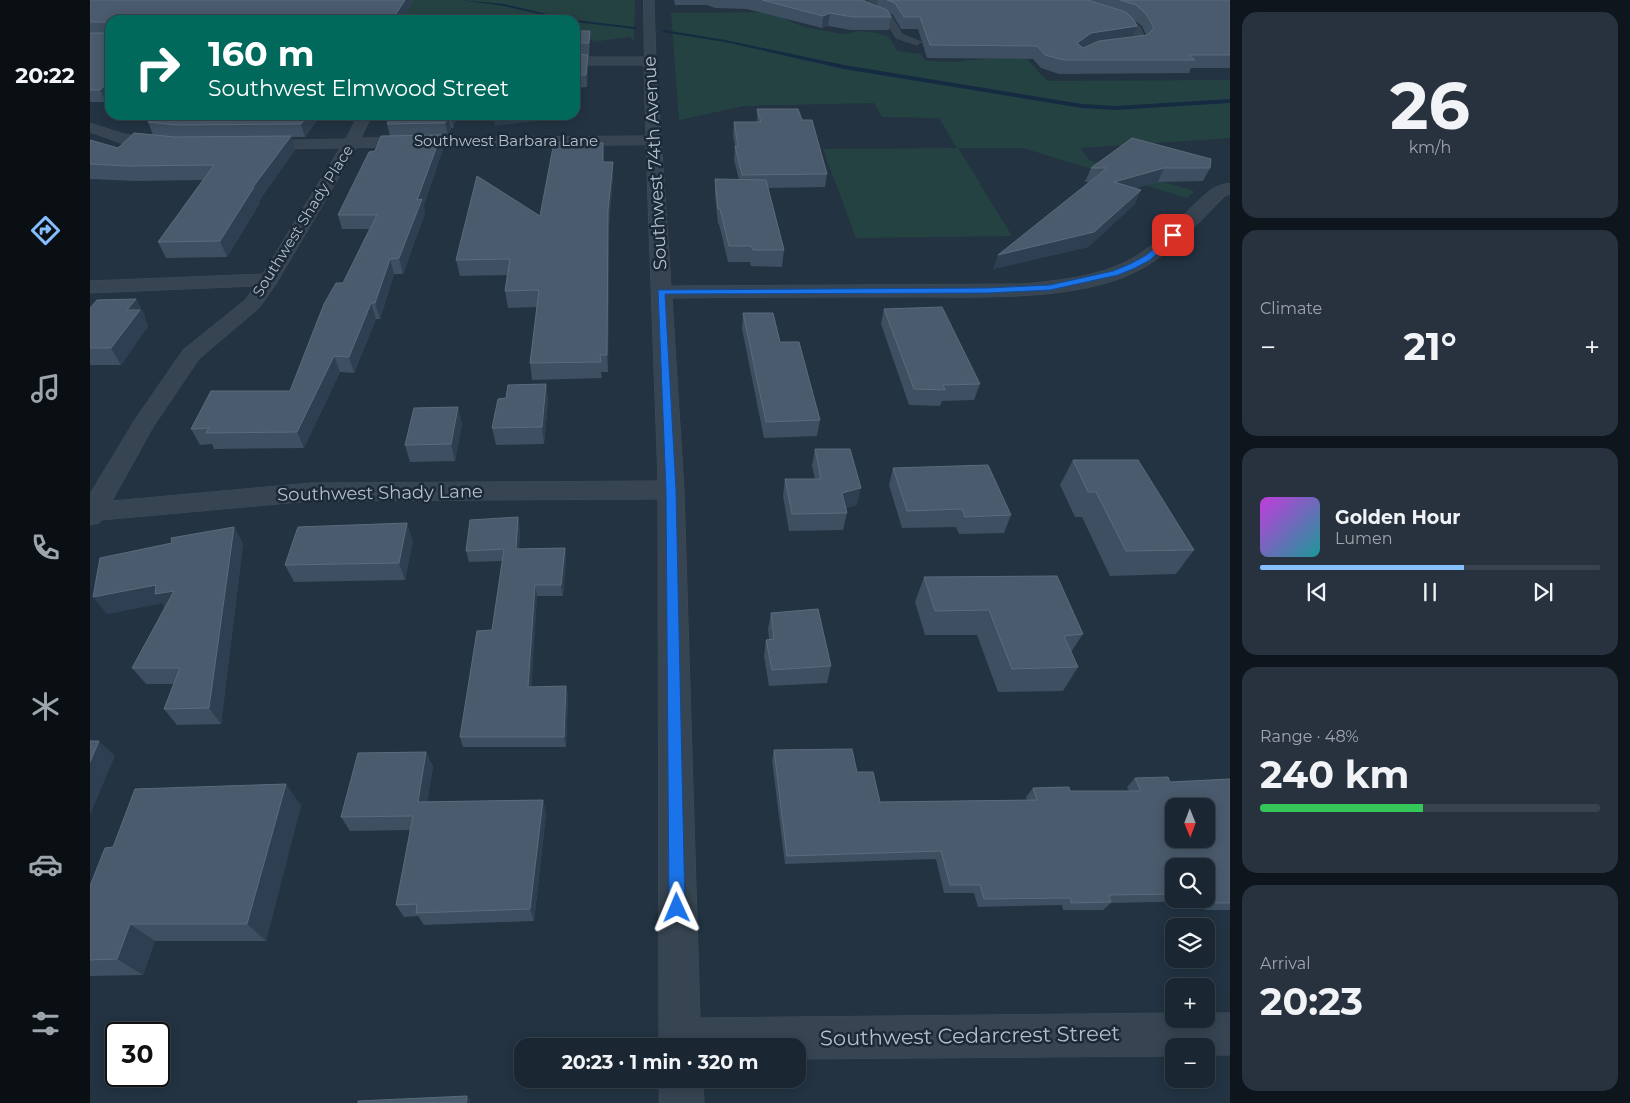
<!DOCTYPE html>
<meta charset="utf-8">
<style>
:root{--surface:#1a2632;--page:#27323e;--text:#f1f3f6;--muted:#9fa5ac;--line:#38434d;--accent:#86bfff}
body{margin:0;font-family:Montserrat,sans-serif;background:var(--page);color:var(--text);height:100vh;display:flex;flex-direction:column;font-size:19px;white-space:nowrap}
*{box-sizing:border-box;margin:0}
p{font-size:16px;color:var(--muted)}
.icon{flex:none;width:28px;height:28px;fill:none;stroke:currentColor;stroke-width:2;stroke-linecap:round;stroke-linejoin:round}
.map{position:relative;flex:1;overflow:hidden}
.sheet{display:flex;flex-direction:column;gap:12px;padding:12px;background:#0e151c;width:400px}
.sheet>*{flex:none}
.banner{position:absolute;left:15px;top:15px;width:475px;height:105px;border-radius:15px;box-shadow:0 2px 12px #0003,0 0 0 1px var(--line);background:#00695c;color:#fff;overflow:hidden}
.needle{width:32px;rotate:179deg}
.tools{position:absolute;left:1075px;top:798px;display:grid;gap:10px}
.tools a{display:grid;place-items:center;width:50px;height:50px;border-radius:10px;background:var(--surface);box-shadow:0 2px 12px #0003,0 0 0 1px var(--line);font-size:25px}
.speed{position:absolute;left:15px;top:1022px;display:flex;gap:10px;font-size:25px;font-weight:700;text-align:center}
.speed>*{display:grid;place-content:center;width:65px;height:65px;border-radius:50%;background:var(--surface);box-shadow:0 2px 12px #0003,0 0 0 1px var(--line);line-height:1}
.speed .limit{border:2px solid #111;border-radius:8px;background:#fff;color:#111}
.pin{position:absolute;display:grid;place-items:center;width:42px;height:42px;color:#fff;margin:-21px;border-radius:10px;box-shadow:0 2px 8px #0006}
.me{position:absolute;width:55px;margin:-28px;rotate:359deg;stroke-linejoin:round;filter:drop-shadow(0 0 4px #0008)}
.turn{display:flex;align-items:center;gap:18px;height:105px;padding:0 20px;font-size:22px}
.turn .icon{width:65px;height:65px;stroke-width:2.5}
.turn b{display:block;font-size:35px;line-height:42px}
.big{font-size:38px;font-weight:700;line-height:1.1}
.sheet .card{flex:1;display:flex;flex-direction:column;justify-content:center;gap:8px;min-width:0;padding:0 18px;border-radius:15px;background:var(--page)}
.sheet .dial{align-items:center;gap:0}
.dial b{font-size:65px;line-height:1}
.song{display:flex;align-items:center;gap:15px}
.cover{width:60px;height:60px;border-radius:8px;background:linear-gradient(135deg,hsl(290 70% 55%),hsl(180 70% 35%))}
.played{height:5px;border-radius:2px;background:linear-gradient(90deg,var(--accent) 60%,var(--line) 60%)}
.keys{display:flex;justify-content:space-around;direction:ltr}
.heat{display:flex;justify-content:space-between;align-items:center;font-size:28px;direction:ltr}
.charge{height:8px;border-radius:4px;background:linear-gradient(90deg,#34c759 48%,var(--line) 0)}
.trip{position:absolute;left:424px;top:1038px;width:292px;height:50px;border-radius:15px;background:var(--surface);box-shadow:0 2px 12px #0003,0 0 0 1px var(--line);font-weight:700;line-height:50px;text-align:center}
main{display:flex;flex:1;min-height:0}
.dock{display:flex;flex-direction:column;width:90px;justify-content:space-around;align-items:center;background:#0a0f14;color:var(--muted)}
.dock .icon{width:35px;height:35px}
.dock .current{color:var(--accent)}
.dock b{font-size:22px;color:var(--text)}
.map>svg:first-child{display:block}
.green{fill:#254243}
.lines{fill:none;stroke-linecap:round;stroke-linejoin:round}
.stream{fill:#142b42;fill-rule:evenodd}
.service-casing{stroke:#414e5b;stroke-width:1}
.minor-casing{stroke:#414e5b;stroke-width:1}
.service{fill:#374552;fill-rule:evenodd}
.minor{fill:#374552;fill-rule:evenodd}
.wall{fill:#3d4f61;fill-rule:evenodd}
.shaded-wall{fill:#2d3f50}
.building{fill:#4a5b6d;stroke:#5a6b7c;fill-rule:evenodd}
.route{fill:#1a73e8;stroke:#114b97}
.labels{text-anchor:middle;stroke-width:5;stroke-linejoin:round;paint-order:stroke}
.far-street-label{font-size:15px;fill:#b4bfcc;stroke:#1c2a37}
.street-label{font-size:18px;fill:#b4bfcc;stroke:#1c2a37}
.near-street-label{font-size:21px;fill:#b4bfcc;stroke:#1c2a37}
</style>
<main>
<nav class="dock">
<b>20:22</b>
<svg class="icon current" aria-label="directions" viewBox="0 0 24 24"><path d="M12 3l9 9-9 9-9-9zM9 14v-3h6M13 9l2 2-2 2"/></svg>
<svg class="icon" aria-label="music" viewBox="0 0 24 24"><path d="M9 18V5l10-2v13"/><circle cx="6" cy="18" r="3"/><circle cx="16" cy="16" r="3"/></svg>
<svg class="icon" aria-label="phone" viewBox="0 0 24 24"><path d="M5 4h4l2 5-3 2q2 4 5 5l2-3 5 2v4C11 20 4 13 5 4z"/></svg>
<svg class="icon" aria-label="climate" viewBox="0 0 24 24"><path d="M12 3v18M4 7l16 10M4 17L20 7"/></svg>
<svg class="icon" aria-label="car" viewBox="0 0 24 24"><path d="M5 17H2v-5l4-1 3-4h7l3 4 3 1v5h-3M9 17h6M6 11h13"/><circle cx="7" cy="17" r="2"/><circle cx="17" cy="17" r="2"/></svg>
<svg class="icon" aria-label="filters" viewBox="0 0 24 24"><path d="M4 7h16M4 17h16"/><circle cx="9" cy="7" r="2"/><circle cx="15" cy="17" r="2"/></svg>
</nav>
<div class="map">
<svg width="1140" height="1103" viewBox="0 0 1140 1103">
<rect width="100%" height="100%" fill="#233342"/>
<g class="green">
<polygon points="0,0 545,0 544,40 539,37 502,42 504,40 485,38 485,20 186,20"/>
<path d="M693,12l3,8 19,7 37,7 18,-3 17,2 12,4 8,14 24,3c2,3 1,4 5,6 6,2 39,3 42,0l57,-3 22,24 183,-1v58l-150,10 9,12 105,31 -7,7 -164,-50h-65l54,88 -156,2 -33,-89 134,-1 -18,-30 -57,-1 -8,-14 -130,3 -65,14 -8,-107z"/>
</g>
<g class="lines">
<g class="stream">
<polygon points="369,0 414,4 483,20 485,20 545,27 547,28 545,29 485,22 485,20 475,20 414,6"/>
<polygon points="574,30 635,40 754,65 992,104 1026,106 1140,99 1140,103 1026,110 992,108 754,69 635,42 572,32"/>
</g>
<defs>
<polygon id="service" points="775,8 781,8 802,17 812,34 831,42 827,45 806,38 796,21 775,12"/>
<g id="minor">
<path d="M554,0h10l2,61 15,225 352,-2c40,-4 84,-8 118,-31 27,-18 46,-45 71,-64 5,-3 12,-5 18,-6v11l-5,2c-25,25 -50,54 -82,72 -64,36 -173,28 -245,29 -75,0 -151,0 -226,1l12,192 16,528 474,-5v6h32v-6h24v42h-24v-9h-32v10l-376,3v-13h-139l-1,-547 -347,2 -210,19 -2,3 -9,2v-31l44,-73 49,-71 62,-50 10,-14 -165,7v-12l173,-7 77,-126 -84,1 -5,-2 -3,-3 3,-3 95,-2 12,-24h14l-11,23 285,-2 -2,-71h-69v-8h69zM556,145l12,336 -347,2 -199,18 41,-74 46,-68 60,-51 17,-24 80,-136z"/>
<path d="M780,0h10c-4,8 -11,14 -20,11l-2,-2z"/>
<polygon points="967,0 983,0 1040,19 1050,27 1057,42 1051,46 1047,45 1041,31 1032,23 968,2"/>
<polygon points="0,123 34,134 78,141 81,144 78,147 73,149 31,143 0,132"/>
<polygon points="569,1079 613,1079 614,1103 570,1103"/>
</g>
</defs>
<use href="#service" class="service-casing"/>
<use href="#minor" class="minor-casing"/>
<use href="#service" class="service"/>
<use href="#minor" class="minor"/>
</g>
<g class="wall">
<polygon points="0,0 324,0 311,20 20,20 20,99 16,102 0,102"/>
<path d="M584,0h193l-2,2 11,4 2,-6h352v68h-39l-2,5 -130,1 -18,-6 -8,-9 -106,-1 -9,-29h-17l-8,-14 -4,-1 2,3 -2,13h-38l-23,-4 -6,2 -75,-19 -32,-1 -8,-3h-32zM1044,20l8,6 4,9 -13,1 4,-10z"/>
<polygon points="485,31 500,43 499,55 498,55 498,67 497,87 485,88"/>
<polygon points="667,109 712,120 737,174 735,187 678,188 694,250 692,267 661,266 660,262 638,262 629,224 628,224 625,195 625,179 649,180 644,160 645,147 643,135 644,122 667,122"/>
<polygon points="231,115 215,137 201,137 205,150 169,201 170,203 137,257 76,258 68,242 113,180 45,181 0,179 0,140 28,148 63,135 58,122"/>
<polygon points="301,115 368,115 363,128 361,128 358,136 351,136 353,149 334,205 335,213 313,274 304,274 290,319 286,319 264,373 250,372 214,448 124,449 122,444 110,445 101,429 200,391 279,229 252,229 248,215 285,151 300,136 297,124"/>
<polygon points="514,162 523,162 523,176 519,226 518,372 511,372 512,378 442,380 440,363 447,307 418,308 415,291 417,275 370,276 366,260 450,216"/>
<polygon points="1001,168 1120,168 1113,181 1068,182 1044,188 1045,204 998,247 903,269 1000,182 995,182"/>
<polygon points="46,299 55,316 54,317 58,326 31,365 0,365 0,308"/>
<polygon points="794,309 890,384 884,400 852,401 850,406 819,405 791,324"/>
<polygon points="653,313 690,342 730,420 727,436 674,438 652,329"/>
<polygon points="456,384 458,401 454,444 406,445 402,428 416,398"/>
<polygon points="372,424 365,461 320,462 315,445"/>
<polygon points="725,449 767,505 756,508 757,513 753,530 699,531 693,496 695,479 725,479 722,466"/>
<polygon points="983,460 1104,550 1086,574 1020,576 992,517 985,517 970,485"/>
<polygon points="803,468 921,515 914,533 869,534 866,527 812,528 799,485"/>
<polygon points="428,517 430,529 429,549 475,548 476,559 473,596 447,596 441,687 476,686 478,696 476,747 373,747 370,737 402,630 413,561 379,562 376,551"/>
<polygon points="144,527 153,544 131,724 87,725 74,709 84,684 56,684 42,668 75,608 72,603 17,614"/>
<polygon points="323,541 315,580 204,582 195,565"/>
<polygon points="834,577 993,634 981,652 988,667 973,691 908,692 887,635 835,635 825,602"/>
<polygon points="681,613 741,666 737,683 679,686 674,656 676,640 679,639 678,629"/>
<path d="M684,750l83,22 23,30 147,-2 -1,-3 7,-9 37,3h59l-2,-4 8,-9 35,4 60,-3v131h-25l-4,-9 -90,2 -8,7h-40l-1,-5 -84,2 -4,-14h-30l-8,-34 -151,5 -13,-104zM1084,866h32v33h-32z"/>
<polygon points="336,752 343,767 337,802 453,800 456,814 444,921 334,925 328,916 314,917 306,905 320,830 260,831 251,817"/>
<polygon points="211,805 176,941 65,941 53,975 0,976 0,886 23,847"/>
</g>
<g class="shaded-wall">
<polygon points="315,0 324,0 311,20 302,20"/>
<polygon points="740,13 738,26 732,28 733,16"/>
<polygon points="1047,26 1042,39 982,56 987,43 1001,33"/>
<polygon points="500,31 500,43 499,55 499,43"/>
<polygon points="498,55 498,67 497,87 496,75"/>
<polygon points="14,86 20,98 16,102 10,90"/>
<polygon points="218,115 231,115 215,137 211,124"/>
<polygon points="358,115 361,128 358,136 355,123"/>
<polygon points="361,115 368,115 363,128"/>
<polygon points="404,115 472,115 472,118 405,126"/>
<polygon points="351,135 353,149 334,205 335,213 313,274 309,258 327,200"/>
<polygon points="201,136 205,150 169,201 170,203 137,257 130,241 163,187"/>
<polygon points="523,162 523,176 519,226 518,372 517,355 518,210"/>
<polygon points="1074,168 1068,182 1018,196 1024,182"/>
<polygon points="1051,190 1045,204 998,247 903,269 908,255"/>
<polygon points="300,259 304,274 290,319 285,303"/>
<polygon points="46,299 55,316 54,317 58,326 31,365 21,348 37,310"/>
<polygon points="281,303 286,319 264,373 259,357"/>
<polygon points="244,356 250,372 214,448 207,432"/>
<polygon points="456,384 458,401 454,444 452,427"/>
<polygon points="368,407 372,424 365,461 361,444"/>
<polygon points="771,488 767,505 748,510 752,493"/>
<polygon points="428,517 430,529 428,560 426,549"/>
<polygon points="317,523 323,541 315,580 309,563"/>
<polygon points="144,527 153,544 131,724 119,708"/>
<polygon points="475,548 476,559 473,596 471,585"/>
<polygon points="66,585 84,591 77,611 72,603 17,614 3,597"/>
<polygon points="445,585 447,596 441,698 438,687"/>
<polygon points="476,686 478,696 476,747 474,737"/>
<polygon points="9,741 25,756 0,815 0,762"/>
<polygon points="336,752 343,767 335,816 328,802"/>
<polygon points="196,784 211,805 176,941 157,924"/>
<polygon points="453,800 456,814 444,921 440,909"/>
<polygon points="40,924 65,941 53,975 27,959"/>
<polygon points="377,1096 380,1100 380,1103 376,1103"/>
</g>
<g class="building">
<polygon points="0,0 315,0 302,20 20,20 20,86 14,86 10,90 0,90 0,33 16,33 16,22 0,22"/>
<polygon points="672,0 771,0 797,10 801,17 763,17 740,13 733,16"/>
<polygon points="797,0 997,0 1036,12 1044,20 1047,26 1001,33 987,43 993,48 1009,41 1057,35 1064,28 1056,14 1046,5 1030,0 1140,0 1140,55 1099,55 1105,60 974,60 955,55 947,46 840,45 830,17 814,17 805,3"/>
<polygon points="485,31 500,31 499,43 485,43"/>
<polygon points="485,54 498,55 496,75 485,75"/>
<polygon points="667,109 708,109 712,120 722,120 737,174 652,175 645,146 648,146 644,122 671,122"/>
<polygon points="65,115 218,115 211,124 86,125 58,122"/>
<polygon points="301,115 358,115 355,123 297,124"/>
<polygon points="44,133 85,137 201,136 163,187 164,187 130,241 68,242 124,165 38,166 0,164 0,140 28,148"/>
<polygon points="351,135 327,200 332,199 309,258 300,259 285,303 281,303 259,357 244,356 207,432 116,433 119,428 101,429 121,391 200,391 234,304 246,283 253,283 287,215 248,215 279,152 285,151 291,136"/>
<polygon points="1042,138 1121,159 1120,168 1074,168 1024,182 1051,190 1004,232 908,255 1017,168 1001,168"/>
<polygon points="464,142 513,143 513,162 523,162 518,210 517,355 510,355 511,362 440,363 449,290 415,291 420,259 366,260 387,176 450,216"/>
<polygon points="625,179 676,180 694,250 663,250 661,246 639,246 630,209 628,209"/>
<polygon points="46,299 37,310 50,310 21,348 0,348 0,308 7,300"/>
<polygon points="852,307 890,384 853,385 855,390 824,389 794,309"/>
<polygon points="653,313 683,313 690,342 709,342 730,420 676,422"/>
<polygon points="456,384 452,427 402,428 408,399 416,398 418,385"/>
<polygon points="368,407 361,444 315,445 324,408"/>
<polygon points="725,449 760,449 771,488 752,493 757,513 702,514 695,479 731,479"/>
<polygon points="983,460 1048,460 1104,550 1036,551 1006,492 998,492"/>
<polygon points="898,465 921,515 875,517 872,509 817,511 803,468"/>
<polygon points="428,517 426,549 475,548 471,585 445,585 438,687 476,686 474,737 370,737 387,631 402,630 414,549 376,551 380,520"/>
<polygon points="317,523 309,563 195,565 208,527"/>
<polygon points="144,527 119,708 74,709 90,668 42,668 84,591 65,594 66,585 3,597 10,558 82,543 81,538"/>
<polygon points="967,576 993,634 974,636 988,667 922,669 899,610 845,611 834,577"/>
<polygon points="728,609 741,666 682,670 676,640 684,639 681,613"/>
<polygon points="0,741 9,741 0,762"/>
<path d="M762,749l5,23h16l7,30 157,-2 -4,-12 36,-1 1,4h71l-6,-13 33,-1 2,5 60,-3v124h-14l-4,-10 -6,1v-28h-32v28l-65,1 2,7 -40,1 -1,-5 -86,1 -4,-14h-30l-9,-34 -154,5 -13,-106zM1084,806h32v33h-32z"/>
<polygon points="336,752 328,802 453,800 440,909 326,913 327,904 306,905 323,816 251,817 268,753"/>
<polygon points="196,784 157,924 40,924 27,959 0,960 0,886 15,848 23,847 45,789"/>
<polygon points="377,1096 376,1103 268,1103 268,1101"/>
</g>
<polygon class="route" points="1083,233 1087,235 1086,237 1060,260 1045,268 1028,275 960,290 898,293 575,294 586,490 595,908 593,914 587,916 582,914 579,908 576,490 568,290 898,288 960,285 1023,271 1040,264 1055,256"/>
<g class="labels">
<g class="far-street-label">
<text x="416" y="146">Southwest Barbara Lane</text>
<text transform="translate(213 221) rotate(-58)" y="5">Southwest Shady Place</text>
</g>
<g class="street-label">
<text transform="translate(565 163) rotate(-93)" y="6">Southwest 74th Avenue</text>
<text transform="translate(290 493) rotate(-1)" y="6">Southwest Shady Lane</text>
</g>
<g class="near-street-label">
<text transform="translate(880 1036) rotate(-1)" y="7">Southwest Cedarcrest Street</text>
</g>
</g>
</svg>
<div class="tools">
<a><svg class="needle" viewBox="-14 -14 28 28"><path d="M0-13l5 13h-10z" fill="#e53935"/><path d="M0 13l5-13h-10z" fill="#9fa5ac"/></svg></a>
<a><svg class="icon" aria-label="search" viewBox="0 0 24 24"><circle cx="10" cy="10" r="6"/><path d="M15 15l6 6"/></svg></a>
<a><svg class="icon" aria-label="layers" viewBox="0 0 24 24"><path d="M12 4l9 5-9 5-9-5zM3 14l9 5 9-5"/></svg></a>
<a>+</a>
<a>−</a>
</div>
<div class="speed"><div class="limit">30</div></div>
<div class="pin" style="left:1083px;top:235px;background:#d93025"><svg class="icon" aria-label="arrive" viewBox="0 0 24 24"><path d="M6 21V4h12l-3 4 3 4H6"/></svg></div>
<svg class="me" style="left:587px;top:908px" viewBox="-20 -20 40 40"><path d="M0-17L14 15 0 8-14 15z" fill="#1a73e8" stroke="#fff" stroke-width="4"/></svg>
<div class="trip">20:23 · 1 min · 320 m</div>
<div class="banner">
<div class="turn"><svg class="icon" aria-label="right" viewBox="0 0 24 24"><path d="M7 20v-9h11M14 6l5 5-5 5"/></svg><div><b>160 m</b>Southwest Elmwood Street</div></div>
</div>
</div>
<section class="sheet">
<div class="card dial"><b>26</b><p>km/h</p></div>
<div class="card"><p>Climate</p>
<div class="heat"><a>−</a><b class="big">21°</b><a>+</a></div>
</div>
<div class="card">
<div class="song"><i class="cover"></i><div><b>Golden Hour</b><p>Lumen</p></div></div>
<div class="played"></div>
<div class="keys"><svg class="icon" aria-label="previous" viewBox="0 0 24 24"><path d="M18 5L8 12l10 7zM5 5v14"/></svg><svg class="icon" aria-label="pause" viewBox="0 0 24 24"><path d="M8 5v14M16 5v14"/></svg><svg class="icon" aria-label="next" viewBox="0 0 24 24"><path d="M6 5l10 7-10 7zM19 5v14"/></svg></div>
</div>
<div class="card"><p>Range · 48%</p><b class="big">240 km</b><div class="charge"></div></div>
<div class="card"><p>Arrival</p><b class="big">20:23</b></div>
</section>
</main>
